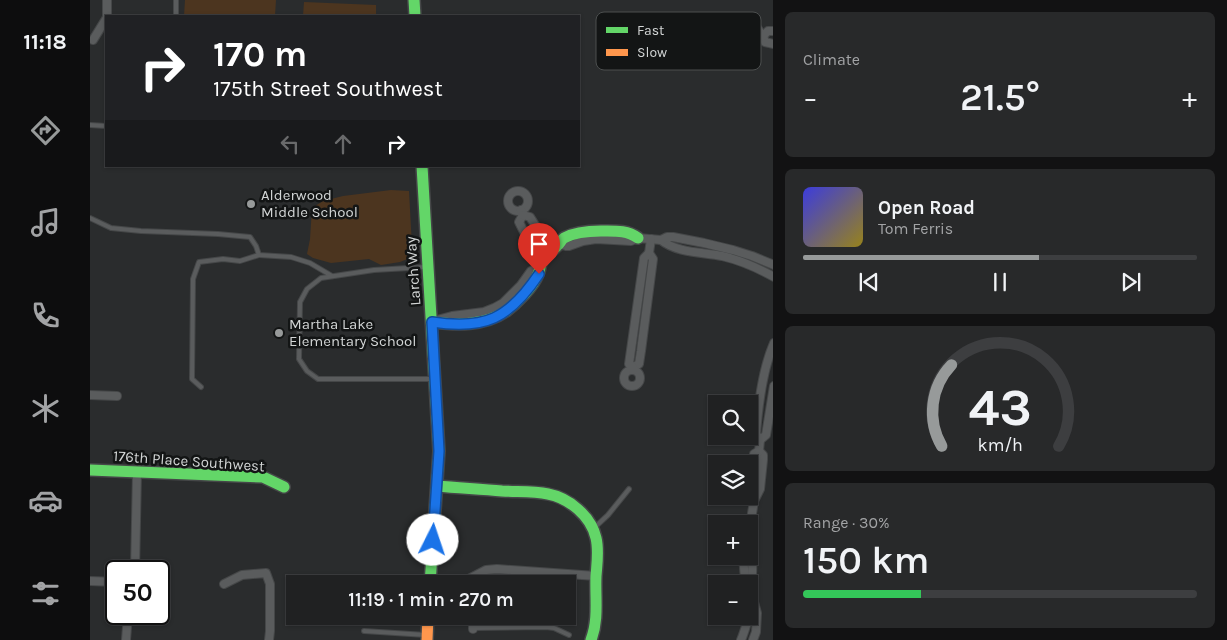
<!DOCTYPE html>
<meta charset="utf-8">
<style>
:root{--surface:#202122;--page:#28292a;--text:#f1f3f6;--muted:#a2a3a5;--line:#3d3e40;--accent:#979a9a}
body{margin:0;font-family:Karla,sans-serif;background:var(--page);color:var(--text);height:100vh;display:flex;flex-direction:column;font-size:19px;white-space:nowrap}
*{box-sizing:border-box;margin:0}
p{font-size:16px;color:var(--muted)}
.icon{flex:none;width:28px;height:28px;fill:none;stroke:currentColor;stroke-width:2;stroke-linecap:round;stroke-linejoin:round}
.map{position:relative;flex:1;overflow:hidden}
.details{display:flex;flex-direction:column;gap:12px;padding:12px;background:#121213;width:454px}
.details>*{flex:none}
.hud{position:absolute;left:15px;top:15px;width:475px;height:152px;border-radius:0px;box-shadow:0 1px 4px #0004,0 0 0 1px var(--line);background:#202124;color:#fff;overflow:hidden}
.tools{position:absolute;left:618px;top:395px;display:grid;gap:10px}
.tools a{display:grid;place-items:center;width:50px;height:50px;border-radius:0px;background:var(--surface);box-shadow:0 1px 4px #0004,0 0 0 1px var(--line);font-size:25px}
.speed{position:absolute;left:15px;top:560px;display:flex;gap:10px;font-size:25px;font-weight:700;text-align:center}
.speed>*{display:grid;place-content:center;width:65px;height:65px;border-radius:50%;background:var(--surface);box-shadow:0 1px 4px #0004,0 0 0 1px var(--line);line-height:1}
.speed .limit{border:2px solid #111;border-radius:8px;background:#fff;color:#111}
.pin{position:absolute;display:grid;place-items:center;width:42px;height:42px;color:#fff;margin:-51px -21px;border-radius:50% 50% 50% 0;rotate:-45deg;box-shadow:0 0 5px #0007}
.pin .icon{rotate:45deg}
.me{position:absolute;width:55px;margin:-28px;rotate:4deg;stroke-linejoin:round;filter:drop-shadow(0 0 4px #0008)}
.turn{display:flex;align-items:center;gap:18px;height:105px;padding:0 25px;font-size:22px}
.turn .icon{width:65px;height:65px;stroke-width:2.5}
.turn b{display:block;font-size:35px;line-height:42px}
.lanes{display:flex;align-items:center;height:48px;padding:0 25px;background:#0003;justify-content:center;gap:25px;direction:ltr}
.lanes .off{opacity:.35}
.big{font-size:38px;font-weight:600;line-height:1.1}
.details .widget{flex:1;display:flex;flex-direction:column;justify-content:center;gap:8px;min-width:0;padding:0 18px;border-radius:8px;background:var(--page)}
.details .dial{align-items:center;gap:0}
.dial svg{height:130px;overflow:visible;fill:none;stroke:var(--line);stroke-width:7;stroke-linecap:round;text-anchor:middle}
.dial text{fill:var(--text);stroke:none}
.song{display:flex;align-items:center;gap:15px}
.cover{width:60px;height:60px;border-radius:8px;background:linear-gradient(135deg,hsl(240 70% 55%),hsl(50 70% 35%))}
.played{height:5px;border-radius:2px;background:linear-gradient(90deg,var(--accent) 60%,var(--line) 60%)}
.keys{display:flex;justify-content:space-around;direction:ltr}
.heat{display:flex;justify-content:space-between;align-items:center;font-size:28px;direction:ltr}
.charge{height:8px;border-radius:4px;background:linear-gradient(90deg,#34c759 30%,var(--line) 0)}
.trip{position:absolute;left:196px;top:575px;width:290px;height:50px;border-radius:0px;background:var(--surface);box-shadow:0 1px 4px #0004,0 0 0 1px var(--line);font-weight:600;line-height:50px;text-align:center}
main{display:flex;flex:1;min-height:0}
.dock{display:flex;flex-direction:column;width:90px;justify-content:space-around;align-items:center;background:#0d0d0e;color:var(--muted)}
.dock .icon{width:35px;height:35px}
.dock .current{color:var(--accent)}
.dock b{font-size:22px;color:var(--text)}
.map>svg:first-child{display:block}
.green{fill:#4c351f}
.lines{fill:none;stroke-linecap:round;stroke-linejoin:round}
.lane-casing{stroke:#454748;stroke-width:6}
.street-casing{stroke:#454748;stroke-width:10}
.fast-casing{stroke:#454748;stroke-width:14}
.slow-casing{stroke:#454748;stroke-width:14}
.lane{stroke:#5a5c5d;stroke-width:4}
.street{stroke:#5a5c5d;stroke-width:8}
.fast{stroke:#63d668;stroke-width:11}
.slow{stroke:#ff974d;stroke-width:11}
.route-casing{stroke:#114b97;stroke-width:12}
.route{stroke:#1a73e8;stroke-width:9}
.poi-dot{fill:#979a9a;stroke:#131515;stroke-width:2}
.labels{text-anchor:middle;stroke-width:5;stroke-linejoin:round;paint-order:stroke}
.poi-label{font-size:15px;fill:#d2d5d5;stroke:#131515;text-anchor:start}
.street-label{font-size:15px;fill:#d2d5d5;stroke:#131515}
.key{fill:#131515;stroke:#4c4f4f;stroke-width:1}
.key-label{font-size:14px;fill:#d2d5d5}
</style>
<main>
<nav class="dock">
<b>11:18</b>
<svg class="icon current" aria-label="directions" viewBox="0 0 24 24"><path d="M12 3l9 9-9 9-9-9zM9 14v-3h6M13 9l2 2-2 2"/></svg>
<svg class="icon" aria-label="music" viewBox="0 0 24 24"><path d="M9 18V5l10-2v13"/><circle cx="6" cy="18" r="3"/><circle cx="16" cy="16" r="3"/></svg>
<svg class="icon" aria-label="phone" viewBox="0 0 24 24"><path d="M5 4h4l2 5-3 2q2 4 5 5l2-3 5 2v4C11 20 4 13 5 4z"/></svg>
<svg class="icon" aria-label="climate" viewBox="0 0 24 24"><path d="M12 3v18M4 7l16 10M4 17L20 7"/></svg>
<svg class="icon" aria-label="car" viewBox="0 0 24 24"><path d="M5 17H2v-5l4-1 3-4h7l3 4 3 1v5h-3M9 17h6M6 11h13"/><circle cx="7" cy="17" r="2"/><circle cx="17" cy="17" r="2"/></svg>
<svg class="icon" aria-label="filters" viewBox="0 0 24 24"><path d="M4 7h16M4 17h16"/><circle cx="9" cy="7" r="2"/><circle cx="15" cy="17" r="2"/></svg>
</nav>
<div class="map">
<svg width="684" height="640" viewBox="0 0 684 640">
<rect width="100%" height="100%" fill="#2a2c2d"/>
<g class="green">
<polygon points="95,0 186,0 185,16 94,16"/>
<polygon points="214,2 286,5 286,16 213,16"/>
<polygon points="301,190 319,191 322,246 320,258 310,262 291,265 279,259 241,263 223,258 217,254 220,239 222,208 233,201 253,196"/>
</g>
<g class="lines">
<defs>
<g id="lane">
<polyline points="86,0 86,16"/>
<polyline points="0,125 16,126"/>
<polyline points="0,218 21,228 51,231 128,234 160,237 166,246 169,255 201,257 220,263 242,276"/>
<polyline points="336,267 284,270 231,278 217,289 210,302 209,359 217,371 228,379 342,379"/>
<polyline points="111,387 102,379 103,279 109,262 133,259 150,261 169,255"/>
<polyline points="504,528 518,515 539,489"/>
<polyline points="383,628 456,627 464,628 479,635"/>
<polyline points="274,631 336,635"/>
</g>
<g id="street">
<polyline points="17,16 17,0"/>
<circle cx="660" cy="35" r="10"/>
<polyline points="673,36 675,42 684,44"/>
<polyline points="673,36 678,31 684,31"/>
<polyline points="3,40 16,19"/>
<circle cx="428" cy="201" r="10"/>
<polyline points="431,210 433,215 429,222 436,236 440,241 449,242 457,254"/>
<polyline points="433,215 440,217 450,233 451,235 449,242"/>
<path d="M571,240c16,13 41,12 61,16 17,4 36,12 52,21"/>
<polyline points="470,244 476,246 479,246 493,241 506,239 541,241 548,238 571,240 577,237 583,237 614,243 643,250 662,256 684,265"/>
<polyline points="347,320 362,316 394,312 404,308 413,303 431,285 441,271 449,267"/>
<polyline points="543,367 549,364 551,351 563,259 559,253 561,239"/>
<circle cx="542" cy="378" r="8"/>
<polyline points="543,370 543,367 539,364 554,258 559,253"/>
<polyline points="0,395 27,396"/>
<path d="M670,440l-4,-6c2,-27 7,-66 18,-91"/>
<polyline points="664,501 670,489 673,460 673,455 669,451 670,440 676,435 684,386"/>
<polyline points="659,532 664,501 662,477 664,454 669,451"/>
<polyline points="653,556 655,579 659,584"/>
<polyline points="45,571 47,472"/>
<polyline points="0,581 26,582"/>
<polyline points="134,584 152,575 176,573 180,584 180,631 179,640"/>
<polyline points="364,584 373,582 396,570 407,569 506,576"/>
<polyline points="659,584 667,613 666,632 663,640"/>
<polyline points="660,586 662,577 663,536 660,528"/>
<polyline points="383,616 383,629"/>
<polyline points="36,640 38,614"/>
<path d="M651,640c5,-11 6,-23 14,-33"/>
</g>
<g id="fast">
<polyline points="324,0 325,16"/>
<polyline points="332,166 349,451 340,584"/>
<path d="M342,322c25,3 52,4 74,-11 11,-8 27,-24 32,-37 2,-4 2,-7 3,-11 4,-7 10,-11 16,-17 3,-2 4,-6 7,-8 11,-6 25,-7 37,-7 14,0 26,-1 37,7"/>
<polyline points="0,470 173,477 194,487"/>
<path d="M347,486c22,2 43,3 65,5 15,1 31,0 46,3 21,4 43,22 48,44 3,12 1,25 0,38 -1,22 3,43 -5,64"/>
</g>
<polyline id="slow" points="337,640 338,616"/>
</defs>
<use href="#lane" class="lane-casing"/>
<use href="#street" class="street-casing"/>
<use href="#fast" class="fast-casing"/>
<use href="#slow" class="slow-casing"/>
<use href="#lane" class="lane"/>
<use href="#street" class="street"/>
<use href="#fast" class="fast"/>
<use href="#slow" class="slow"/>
</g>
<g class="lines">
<defs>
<path id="route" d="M343,540l6,-89 -7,-129c53,8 77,-3 107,-48"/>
</defs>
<use href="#route" class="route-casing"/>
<use href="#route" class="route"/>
</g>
<g class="poi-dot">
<circle cx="161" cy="204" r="5"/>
<circle cx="189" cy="333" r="5"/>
</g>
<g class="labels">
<g class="poi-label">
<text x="171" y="200">Alderwood<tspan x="171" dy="17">Middle School</tspan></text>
<text x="199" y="329">Martha Lake<tspan x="199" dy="17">Elementary School</tspan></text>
</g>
<g class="street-label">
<text transform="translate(323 271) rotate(-94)" y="5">Larch Way</text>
<text transform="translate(99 461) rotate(4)" y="5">176th Place Southwest</text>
</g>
</g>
<rect x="506" y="12" width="165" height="58" rx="8" class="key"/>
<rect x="516" y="27" width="22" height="6" fill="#63d668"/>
<rect x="516" y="49" width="22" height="7" fill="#ff974d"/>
<g class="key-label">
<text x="547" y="35">Fast</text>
<text x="547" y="57">Slow</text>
</g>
</svg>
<div class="tools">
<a><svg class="icon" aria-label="search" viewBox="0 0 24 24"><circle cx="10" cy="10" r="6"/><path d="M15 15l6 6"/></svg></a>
<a><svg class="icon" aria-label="layers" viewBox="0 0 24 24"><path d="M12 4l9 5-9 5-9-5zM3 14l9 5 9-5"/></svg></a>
<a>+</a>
<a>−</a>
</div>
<div class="speed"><div class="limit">50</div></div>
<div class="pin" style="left:449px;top:274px;background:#d93025"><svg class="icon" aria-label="arrive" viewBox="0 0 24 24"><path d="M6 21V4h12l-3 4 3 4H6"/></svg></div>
<svg class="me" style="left:343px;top:540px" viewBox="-20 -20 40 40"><circle r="19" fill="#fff"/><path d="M0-13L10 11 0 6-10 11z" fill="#1a73e8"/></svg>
<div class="trip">11:19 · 1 min · 270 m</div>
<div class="hud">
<div class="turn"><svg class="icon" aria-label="right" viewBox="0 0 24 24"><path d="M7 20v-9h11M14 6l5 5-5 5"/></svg><div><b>170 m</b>175th Street Southwest</div></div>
<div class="lanes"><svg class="icon off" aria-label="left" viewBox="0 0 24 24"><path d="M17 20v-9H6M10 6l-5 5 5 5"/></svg><svg class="icon off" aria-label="ahead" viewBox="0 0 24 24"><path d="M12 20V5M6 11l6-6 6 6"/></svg><svg class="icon" aria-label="right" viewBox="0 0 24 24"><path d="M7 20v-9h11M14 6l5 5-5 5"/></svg></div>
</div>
</div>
<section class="details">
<div class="widget"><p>Climate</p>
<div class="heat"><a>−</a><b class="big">21.5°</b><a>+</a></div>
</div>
<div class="widget">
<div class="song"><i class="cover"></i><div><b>Open Road</b><p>Tom Ferris</p></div></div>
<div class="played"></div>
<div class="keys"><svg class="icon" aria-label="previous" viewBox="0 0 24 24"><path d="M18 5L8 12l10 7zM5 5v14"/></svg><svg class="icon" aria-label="pause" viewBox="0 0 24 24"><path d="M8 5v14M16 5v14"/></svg><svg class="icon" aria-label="next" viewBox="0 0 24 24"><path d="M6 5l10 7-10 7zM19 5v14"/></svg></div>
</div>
<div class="widget dial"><svg viewBox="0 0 100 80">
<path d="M14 69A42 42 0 1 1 86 69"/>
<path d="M14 69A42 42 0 0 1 20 19" stroke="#979a9a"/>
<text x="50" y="56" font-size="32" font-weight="700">43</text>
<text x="50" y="72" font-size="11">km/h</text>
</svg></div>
<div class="widget"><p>Range · 30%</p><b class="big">150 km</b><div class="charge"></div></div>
</section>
</main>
